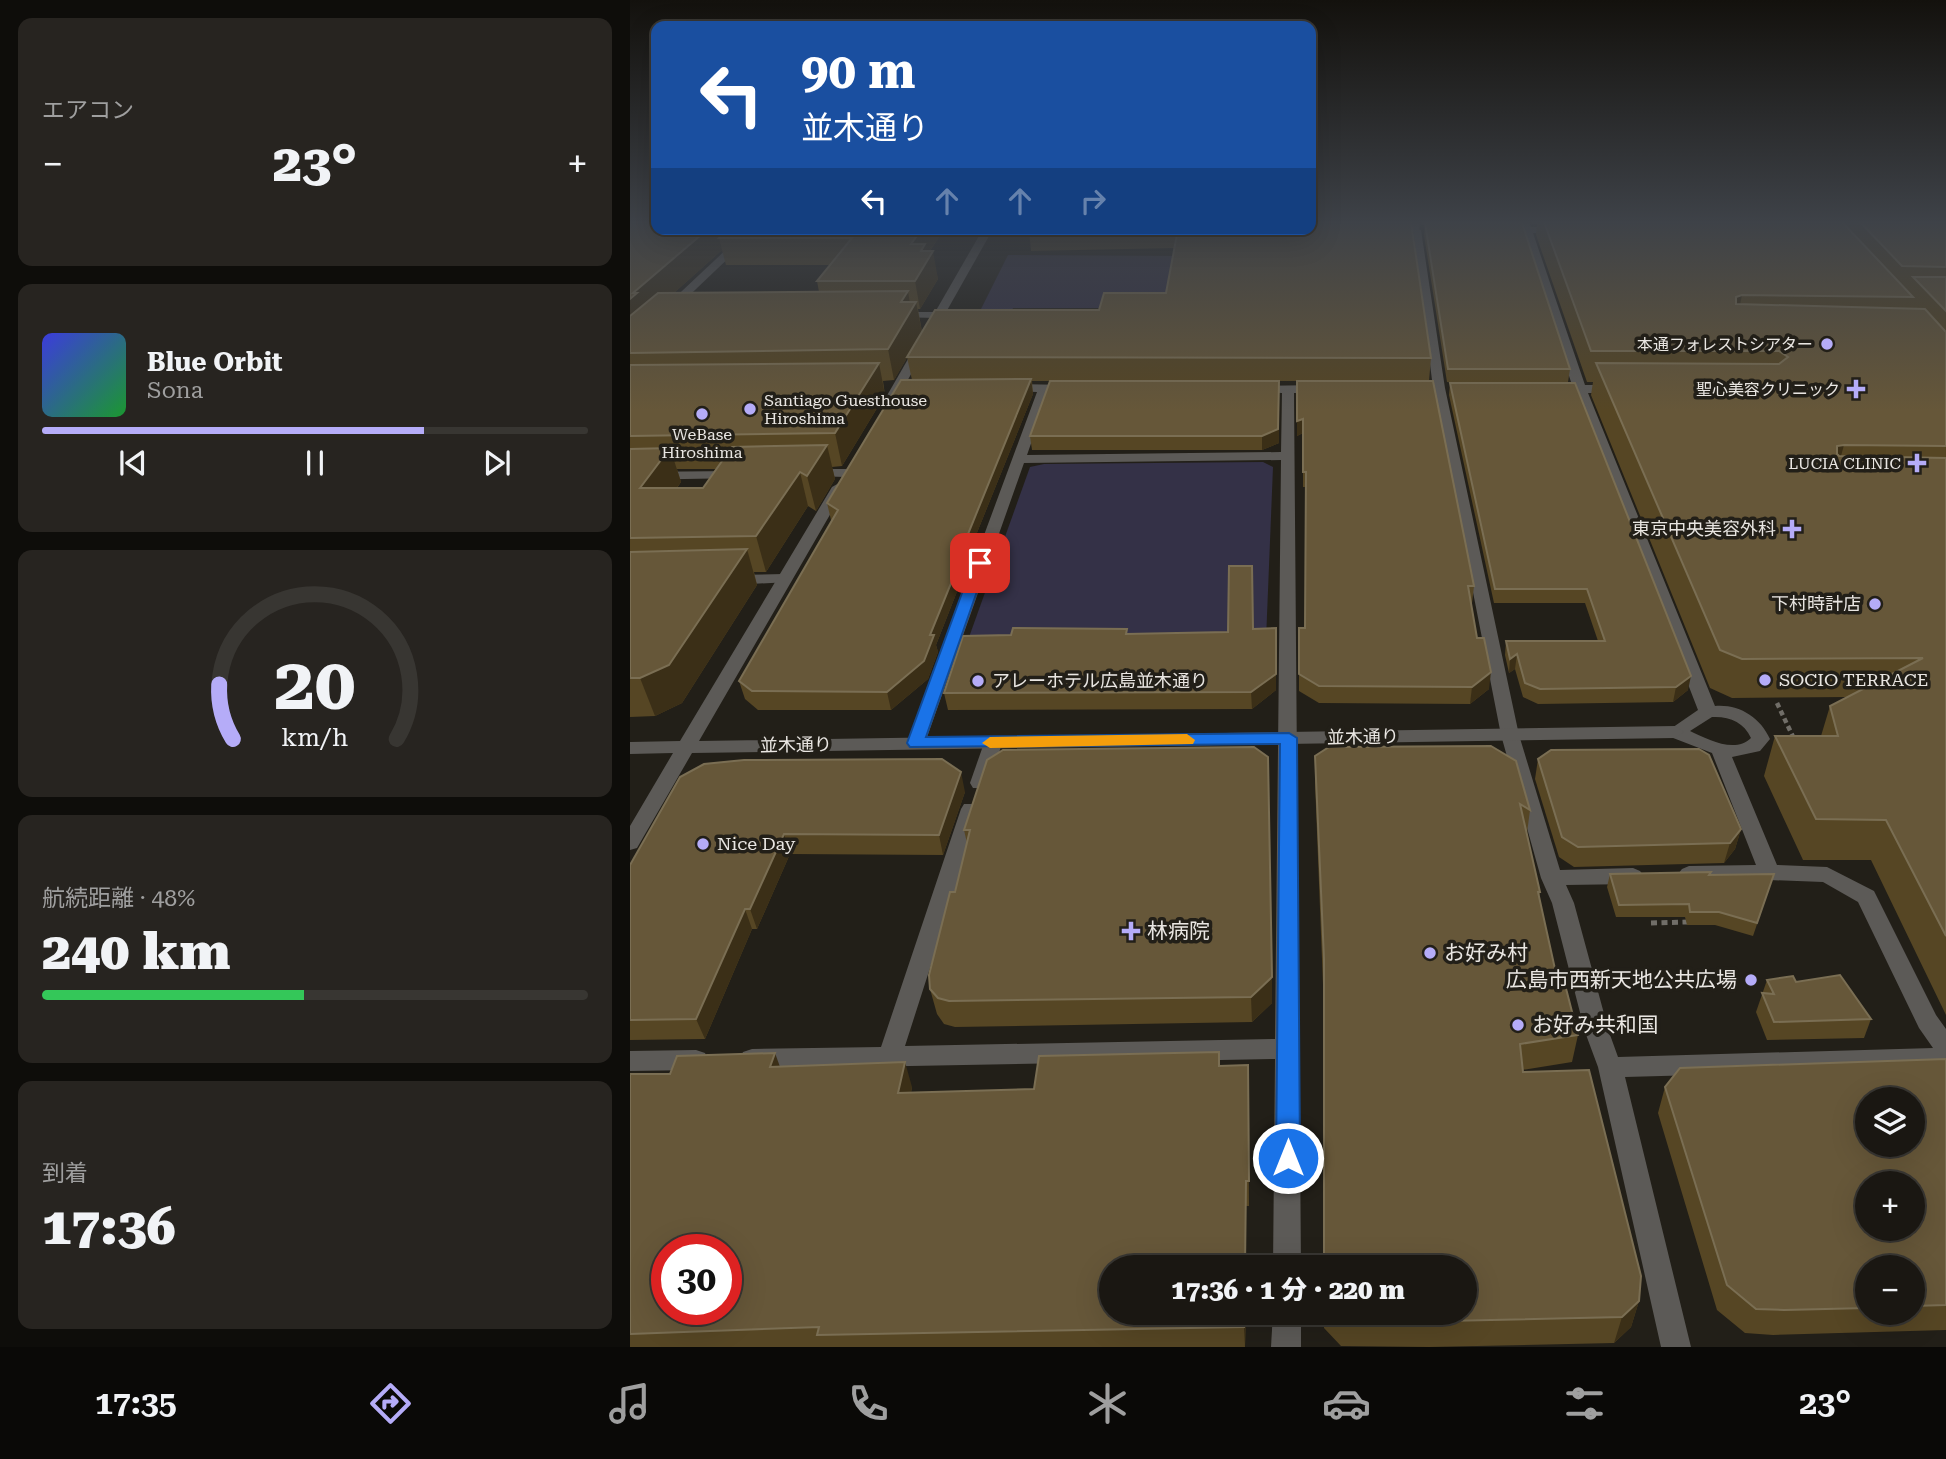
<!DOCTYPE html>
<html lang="ja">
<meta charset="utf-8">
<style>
:root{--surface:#1a1712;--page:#272420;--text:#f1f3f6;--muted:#9f9f9f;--line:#383632;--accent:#b5acf8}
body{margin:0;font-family:"Roboto Serif","Noto Sans JP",serif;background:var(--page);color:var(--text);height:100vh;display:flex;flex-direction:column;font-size:26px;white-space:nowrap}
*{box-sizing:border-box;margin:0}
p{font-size:23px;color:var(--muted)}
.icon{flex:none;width:38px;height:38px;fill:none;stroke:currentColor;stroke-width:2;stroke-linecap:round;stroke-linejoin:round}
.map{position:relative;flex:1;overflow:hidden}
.details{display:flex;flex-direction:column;gap:18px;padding:18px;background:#0e0d0a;width:630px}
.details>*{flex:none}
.guide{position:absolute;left:21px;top:21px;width:665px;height:214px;border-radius:14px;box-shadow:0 7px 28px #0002,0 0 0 2px var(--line);background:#1a4fa0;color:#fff;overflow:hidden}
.controls{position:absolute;left:1225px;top:1087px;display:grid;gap:14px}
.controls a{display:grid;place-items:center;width:70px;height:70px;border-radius:50%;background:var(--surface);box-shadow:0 7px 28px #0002,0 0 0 2px var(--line);font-size:35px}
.speed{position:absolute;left:21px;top:1234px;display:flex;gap:14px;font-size:35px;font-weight:700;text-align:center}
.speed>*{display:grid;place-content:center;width:91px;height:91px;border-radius:50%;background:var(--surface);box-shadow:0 7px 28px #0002,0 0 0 2px var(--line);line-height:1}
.speed .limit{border:10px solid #d22;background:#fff;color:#111}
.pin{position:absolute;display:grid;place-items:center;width:60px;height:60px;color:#fff;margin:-30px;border-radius:14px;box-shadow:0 4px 10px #0006}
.me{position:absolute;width:77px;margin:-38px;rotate:0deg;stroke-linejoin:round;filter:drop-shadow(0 0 5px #0008)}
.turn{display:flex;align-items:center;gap:24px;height:147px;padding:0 35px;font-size:32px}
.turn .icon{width:91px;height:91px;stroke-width:2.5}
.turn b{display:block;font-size:49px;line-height:60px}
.lanes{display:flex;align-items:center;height:66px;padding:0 35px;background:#0003;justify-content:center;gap:35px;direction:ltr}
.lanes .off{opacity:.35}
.big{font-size:52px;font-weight:800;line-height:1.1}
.details .tile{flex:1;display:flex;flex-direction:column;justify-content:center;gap:10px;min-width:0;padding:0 24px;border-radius:14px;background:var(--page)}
.details .dial{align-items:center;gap:0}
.dial svg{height:182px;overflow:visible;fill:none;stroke:var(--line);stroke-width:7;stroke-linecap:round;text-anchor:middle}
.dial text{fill:var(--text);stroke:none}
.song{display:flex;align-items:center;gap:21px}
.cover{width:84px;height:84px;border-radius:10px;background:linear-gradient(135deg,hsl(240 70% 55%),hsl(130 70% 35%))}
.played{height:7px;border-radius:4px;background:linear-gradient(90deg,var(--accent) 70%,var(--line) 70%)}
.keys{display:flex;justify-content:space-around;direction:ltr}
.heat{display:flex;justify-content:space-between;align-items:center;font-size:38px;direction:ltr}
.charge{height:10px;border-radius:5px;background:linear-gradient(90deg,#34c759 48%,var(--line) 0)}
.trip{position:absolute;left:469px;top:1255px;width:378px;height:70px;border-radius:35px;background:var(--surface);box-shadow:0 7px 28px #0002,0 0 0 2px var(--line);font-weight:800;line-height:70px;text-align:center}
.tab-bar{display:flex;height:112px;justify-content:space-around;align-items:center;background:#0a0907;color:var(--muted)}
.tab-bar .icon{width:49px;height:49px}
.tab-bar .active{color:var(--accent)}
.tab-bar b{font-size:32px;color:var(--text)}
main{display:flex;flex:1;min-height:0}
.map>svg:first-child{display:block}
.green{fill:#343147}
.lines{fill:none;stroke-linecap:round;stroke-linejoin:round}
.path-far1{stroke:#716e68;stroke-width:4.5;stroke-dasharray:5 3.5;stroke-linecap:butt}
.path{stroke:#716e68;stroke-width:5;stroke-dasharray:6 4.5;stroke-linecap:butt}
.minor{fill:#5c5a57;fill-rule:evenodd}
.tertiary{fill:#5c5a57;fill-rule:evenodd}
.wall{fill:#564624;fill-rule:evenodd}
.shaded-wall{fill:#3b2f17}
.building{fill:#665739;stroke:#7a6e53;stroke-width:2;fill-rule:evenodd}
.route{fill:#1a73e8;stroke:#114b97;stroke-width:2}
.slow{fill:#f59e0b}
.poi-dot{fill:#b5acf8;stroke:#221f18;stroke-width:2.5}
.labels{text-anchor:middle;stroke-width:7;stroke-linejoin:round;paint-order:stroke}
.far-poi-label{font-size:16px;fill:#e9e6e2;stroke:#221f18;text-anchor:end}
.poi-label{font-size:18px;fill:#e9e6e2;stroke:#221f18;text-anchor:start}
.street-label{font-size:18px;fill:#e9e6e2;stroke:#221f18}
.near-poi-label{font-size:21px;fill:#e9e6e2;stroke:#221f18;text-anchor:start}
</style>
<main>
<section class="details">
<div class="tile"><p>エアコン</p>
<div class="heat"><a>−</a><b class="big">23°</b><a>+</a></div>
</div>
<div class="tile">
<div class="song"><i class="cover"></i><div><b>Blue Orbit</b><p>Sona</p></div></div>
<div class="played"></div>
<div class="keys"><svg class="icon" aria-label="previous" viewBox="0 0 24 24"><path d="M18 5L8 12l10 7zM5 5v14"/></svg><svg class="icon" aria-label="pause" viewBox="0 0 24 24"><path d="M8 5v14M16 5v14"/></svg><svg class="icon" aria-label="next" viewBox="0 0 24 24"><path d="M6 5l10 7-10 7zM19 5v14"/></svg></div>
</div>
<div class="tile dial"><svg viewBox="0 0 100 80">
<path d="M14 69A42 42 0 1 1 86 69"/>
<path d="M14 69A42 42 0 0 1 8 45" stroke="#b5acf8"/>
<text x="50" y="56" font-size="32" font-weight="700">20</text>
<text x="50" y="72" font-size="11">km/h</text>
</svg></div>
<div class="tile"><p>航続距離 · 48%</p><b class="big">240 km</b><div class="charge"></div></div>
<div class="tile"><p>到着</p><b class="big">17:36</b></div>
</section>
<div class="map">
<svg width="1316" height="1347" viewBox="0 0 1316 1347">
<rect width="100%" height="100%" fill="#221f18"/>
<g class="green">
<polygon points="378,255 567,256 558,308 383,308 378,319 346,319"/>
<polygon points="633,462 643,467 636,640 338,640 400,467 414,464"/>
</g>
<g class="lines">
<polyline class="path-far1" points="1147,703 1165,741"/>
<polyline class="path" points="1021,923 1057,922"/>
<g class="minor">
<path d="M889,222h10l2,5h27l5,3 -5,3h-25l52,152h29l6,4 -6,4h-26l127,313c24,-2 45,11 55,33l-10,12 -28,6 45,108 50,2 47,24 62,124 10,14v39l-321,9 66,270h-30l-63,-280 -13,-35 -33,-129 -11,-25 -40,-143 -68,-347 -20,-160 8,2 24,158 74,347 41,135 73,-2 7,3 4,5 -4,5 -7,3 -67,1 8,18 35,129 9,25 315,-9 -14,-20 -61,-126 -35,-20 -54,-2 -80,2 -7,-3 -4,-5 4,-5 7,-3 67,-1 -44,-112 -44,-17 -2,-4 32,-22 -123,-317h-20l-6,-4 6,-4h17l-49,-152h-21l-5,-3 5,-3h19zM1082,717c17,-1 32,5 39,21 -16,16 -44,1 -61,-7z"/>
<polygon points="118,229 129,229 44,310 36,310 36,306"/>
<polygon points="428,229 424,233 358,233 353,230"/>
<polygon points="266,312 308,312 314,315 308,318 262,317 260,315"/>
<polygon points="379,384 438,385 444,389 438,393 419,392 397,455 651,452 652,393 623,392 623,386 690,385 696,389 690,393 664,393 671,1267 643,1267 645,1059 122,1069 113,1066 110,1059 113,1052 122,1049 251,1047 331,809 334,804 348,804 351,809 275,1046 645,1039 651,460 394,463 295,743 286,749 277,743 407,392 375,391 375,385"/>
<polygon points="182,469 217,469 224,473 217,477 177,476 175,473"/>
<polygon points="105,471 110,472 110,478 0,480 0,472"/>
<polygon points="154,574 160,576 162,579 160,582 101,585 93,580 101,575"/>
<polygon points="363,737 372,743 360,783 357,788 343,788 340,783 354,743"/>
<polygon points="66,1050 75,1053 78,1060 75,1067 66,1070 0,1071 0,1051"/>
<polygon points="643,1312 671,1312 671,1347 641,1347"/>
</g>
<g class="tertiary">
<polygon points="780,222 790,222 789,232 783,232"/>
<polygon points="353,229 363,229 267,399 265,402 257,402 255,399"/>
<polygon points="209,483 216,487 69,741 1045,726 1054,732 1045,738 62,753 7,848 0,850 0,826 43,753 0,754 0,742 50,741 202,487"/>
</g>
</g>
<g class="wall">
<path d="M0,222l314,7 -14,22 8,28 -18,30h-2l4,23 -28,48 -11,1 2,14 -43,71 -10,1 3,12 -19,32 -8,-5 -42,66h-12l3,13 -75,118 -27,13 -25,1zM92,250l4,15h104l-13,16 2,11h-144zM47,469h40l-14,19h-26l4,-6z"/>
<polygon points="792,222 888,222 940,369 938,382 817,382 794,235 795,225 792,225"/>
<polygon points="901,222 1316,222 1316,1015 1241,860 1173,860 1134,776 1145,736 1191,736 1200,706 1218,697 1102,698 1080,688 961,395 963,382 957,382 906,235 907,224 902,224"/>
<polygon points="400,229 681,229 801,358 799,381 844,586 842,603 841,603 847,638 859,689 840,704 689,703 669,691 669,628 675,628 676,487 673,487 673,433 667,436 667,381 490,381 649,381 649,443 632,450 402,450 400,436 420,381 402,381 403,394 340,550 341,556 306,645 308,652 298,679 261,710 128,710 115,699 109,681 202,521 201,520 197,503 282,380 277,357 536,293 545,248 401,251 399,231"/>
<polygon points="820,383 1058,690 1043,702 908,704 893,697 885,669 879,673 875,655 876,641 968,641 955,603 864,603 819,395"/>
<polygon points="623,629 646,690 622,709 318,710 314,693 497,634 598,632"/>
<polygon points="861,746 900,810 897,833 910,892 909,898 925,969 948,1035 942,1062 892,1070 893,1072 1009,1301 1001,1327 984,1343 799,1347 711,1346 694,1328 694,1312 835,1312 835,1267 693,1267 693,985 685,782 685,756"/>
<polygon points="908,759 1111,829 1105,849 1094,863 944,867 929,857 905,779"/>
<polygon points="357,760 642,1003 622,1022 325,1027 314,1024 307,1014 300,989 337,843 334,830"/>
<polygon points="335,792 313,855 160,854 127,929 122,929 75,1039 0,1040 0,865"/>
<polygon points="980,874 1080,875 1144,874 1123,936 1085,925 1057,925 1055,917 986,917 977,887"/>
<polygon points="1137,980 1166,982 1241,1019 1234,1038 1137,1040 1126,1012"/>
<polygon points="589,1052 590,1066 618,1090 619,1206 616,1206 481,1312 616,1312 615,1347 0,1347 0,1074 40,1074 150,1067 282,1087 281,1093 404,1089"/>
<path d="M1316,1059v271l-173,5 -28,-2 -28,-23 -59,-197 7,-26zM1237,1267h46v45h-46z"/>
</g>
<g class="shaded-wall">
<polygon points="78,229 115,229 89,238 92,250 15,319 0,337 0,299 3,293"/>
<polygon points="292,229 314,229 297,255 303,251 308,279 290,309 285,281 281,244"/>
<polygon points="278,291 281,310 286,302 292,332 264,380 258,349 271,302"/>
<polygon points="1112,295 1106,324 1106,297"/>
<polygon points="249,363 255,395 212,466 205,433"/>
<polygon points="401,379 403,394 340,550 341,556 306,645 308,652 298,679 261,710 257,692 300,635 336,539"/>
<polygon points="649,381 649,443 632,450 632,436"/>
<polygon points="673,419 673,433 667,436 667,421"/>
<polygon points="197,445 205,479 186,511 177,476"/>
<polygon points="1214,445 1205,478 1207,446"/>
<polygon points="40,448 51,482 21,523 10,488"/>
<polygon points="170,472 178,506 136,572 126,536"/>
<polygon points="117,549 127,585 52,703 25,716 10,678"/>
<polygon points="646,628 646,690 622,709 621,692"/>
<polygon points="887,654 885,669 879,673 880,659"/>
<polygon points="861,672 859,689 840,704 842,687"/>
<polygon points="1061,676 1058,690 1043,702 1046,687"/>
<polygon points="331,772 335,792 313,855 309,835"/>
<polygon points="1111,829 1105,849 1094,863 1100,843"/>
<polygon points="154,834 160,854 127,929 120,909"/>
<polygon points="115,909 122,929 75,1039 66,1019"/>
<polygon points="642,977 642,1003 622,1022 621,997"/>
<polygon points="145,1053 154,1078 140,1067"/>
<polygon points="275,1062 282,1087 275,1119 268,1093"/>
<polygon points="616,1181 616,1267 615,1267"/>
<polygon points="1009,1301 1001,1327 984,1343 992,1317"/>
<polygon points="614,1312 616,1312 615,1347 614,1327"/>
</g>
<g class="building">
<polygon points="0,222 26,222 26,229 78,229 3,293 7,293 0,299"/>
<polygon points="681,222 781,222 801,358 277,357 305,310 469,310 474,293 536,293 548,229 681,229"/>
<polygon points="914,222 1212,222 1283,297 1112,295 1106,297 1106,304 1295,309 1316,332 1316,446 1214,445 1207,446 1207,454 1209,456 1316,458 1316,936 1256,820 1186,819 1145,736 1208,736 1200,706 1293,658 1112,659 1090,650 966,363 1149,364 1158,357 1149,351 961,351"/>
<polygon points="1230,222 1316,222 1316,267 1272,266"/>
<polygon points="795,223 892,223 940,369 818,369"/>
<polygon points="98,229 292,229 281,244 295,244 291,251 303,251 285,281 187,281 222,238 89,238"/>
<polygon points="400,229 509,229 399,231"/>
<polygon points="1283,277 1316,277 1316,311"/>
<polygon points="278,291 271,302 286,302 258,349 0,353 0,316 28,293"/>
<polygon points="249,363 205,433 0,436 0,365"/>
<polygon points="401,379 336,539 339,539 300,635 304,635 294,661 257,692 122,691 109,681 208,510 197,503 271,380"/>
<polygon points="420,381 649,381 648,429 632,436 400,436"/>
<polygon points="667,381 803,381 844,586 838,586 847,638 854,638 861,672 842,687 689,686 669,674 669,628 675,628 676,472 673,472 673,419 667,421"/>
<polygon points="820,383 945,383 1061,676 1046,687 910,689 895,683 887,654 880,659 876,641 975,641 957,589 865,589"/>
<polygon points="197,445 177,476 170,472 126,536 0,538 0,449 40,448 10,488 73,488 102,447"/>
<polygon points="117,549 39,665 10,678 0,678 0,552"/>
<polygon points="599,566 622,566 623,629 646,628 646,674 621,692 314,693 333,636 381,635 383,628 497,629 496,634 598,632"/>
<polygon points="861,746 886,761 900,810 890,804 910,892 908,892 925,969 931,969 948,1035 890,1044 893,1072 959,1070 1011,1276 1009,1301 992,1317 768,1322 713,1320 705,1312 835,1312 835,1267 694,1267 694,959 685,756 699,747"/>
<polygon points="624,747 638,757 642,977 621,997 319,1001 308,998 300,989 299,975 320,892 325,892 340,830 334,830 357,760 373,750"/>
<polygon points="1069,749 1079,755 1111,829 1100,843 948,847 932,837 908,759 921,750"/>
<polygon points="312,759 331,772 309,835 154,834 120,909 115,909 66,1019 0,1020 0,865 50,777 74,764 114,760"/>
<polygon points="1081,872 1079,875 1144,874 1127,923 1089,912 1060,912 1059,904 989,905 980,874"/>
<polygon points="1210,975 1241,1019 1144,1022 1132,993 1144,994 1137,980 1163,976 1166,982"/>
<path d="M589,1052v14l29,-1 1,116h-3l-1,86h-134v45h133v15l-427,8 2,-8 -189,7v-260h40l7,-18 98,-3 -5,14 135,-5 -7,31 136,-4 5,-33zM37,1250h59v59h-59z"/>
<path d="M1316,1059v246l-33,1v-39h-46v41l-83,2 -28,-1 -29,-24 -62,-198 15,-19zM1237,1099h46v45h-46zM1237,1183h46v45h-46z"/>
</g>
<linearGradient id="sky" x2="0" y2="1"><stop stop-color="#13110d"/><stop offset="0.54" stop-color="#3e4248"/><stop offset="1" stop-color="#3e4248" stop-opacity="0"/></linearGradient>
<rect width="1316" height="411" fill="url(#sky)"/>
<polygon class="route" points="350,559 357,563 296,737 659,733 667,738 670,1158 666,1165 658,1169 649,1165 646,1158 650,744 280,747 277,743 343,563"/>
<polygon class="slow" points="557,734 565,740 563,744 360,748 352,743 360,737"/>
<g class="poi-dot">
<circle cx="1197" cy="344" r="7"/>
<path d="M1222.5 378.5h7v7h7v7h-7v7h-7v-7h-7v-7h7z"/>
<circle cx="120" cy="409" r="7"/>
<circle cx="72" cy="414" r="7"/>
<path d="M1283.5 452.5h7v7h7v7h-7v7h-7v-7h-7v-7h7z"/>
<path d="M1158.5 518.5h7v7h7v7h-7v7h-7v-7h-7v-7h7z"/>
<circle cx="1245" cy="604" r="7"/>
<circle cx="1135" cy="680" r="7"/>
<circle cx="348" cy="681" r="7"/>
<circle cx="73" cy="844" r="7"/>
<path d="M497.5 920.5h7v7h7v7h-7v7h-7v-7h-7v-7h7z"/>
<circle cx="800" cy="953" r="7"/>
<circle cx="1121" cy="980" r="7"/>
<circle cx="888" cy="1025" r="7"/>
</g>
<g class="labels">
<g class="far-poi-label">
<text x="1183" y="350">本通フォレストシアター</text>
<text x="1210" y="395">聖心美容クリニック</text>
<text x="134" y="406" text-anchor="start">Santiago Guesthouse<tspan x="134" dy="18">Hiroshima</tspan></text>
<text x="72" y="440" text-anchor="middle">WeBase<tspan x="72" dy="18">Hiroshima</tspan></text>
<text x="1271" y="469">LUCIA CLINIC</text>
</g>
<g class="poi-label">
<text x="1146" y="535" text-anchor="end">東京中央美容外科</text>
<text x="1231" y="610" text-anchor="end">下村時計店</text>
<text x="1149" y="686">SOCIO TERRACE</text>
<text x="362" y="687">アレーホテル広島並木通り</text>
<text x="87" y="850">Nice Day</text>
</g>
<g class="street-label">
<text transform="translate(733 737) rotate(-1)" y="6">並木通り</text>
<text transform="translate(166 745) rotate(-1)" y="6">並木通り</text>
</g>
<g class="near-poi-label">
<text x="517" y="938">林病院</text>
<text x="814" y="960">お好み村</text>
<text x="1107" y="987" text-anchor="end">広島市西新天地公共広場</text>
<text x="902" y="1032">お好み共和国</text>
</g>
</g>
</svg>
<div class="controls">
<a><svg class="icon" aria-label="layers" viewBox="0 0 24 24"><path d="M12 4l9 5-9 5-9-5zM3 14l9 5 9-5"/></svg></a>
<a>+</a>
<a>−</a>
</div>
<div class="speed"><div class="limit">30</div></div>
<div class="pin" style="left:350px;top:563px;background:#d93025"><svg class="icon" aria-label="arrive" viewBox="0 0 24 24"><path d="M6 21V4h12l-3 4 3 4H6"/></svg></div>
<svg class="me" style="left:658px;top:1158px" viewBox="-20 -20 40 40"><circle r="17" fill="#1a73e8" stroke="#fff" stroke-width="3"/><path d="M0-11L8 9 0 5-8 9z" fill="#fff"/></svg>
<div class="trip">17:36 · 1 分 · 220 m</div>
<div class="guide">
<div class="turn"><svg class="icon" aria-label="left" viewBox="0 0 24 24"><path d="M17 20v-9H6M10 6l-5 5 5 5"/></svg><div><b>90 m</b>並木通り</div></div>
<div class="lanes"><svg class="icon" aria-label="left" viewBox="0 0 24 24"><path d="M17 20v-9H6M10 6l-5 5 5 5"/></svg><svg class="icon off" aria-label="ahead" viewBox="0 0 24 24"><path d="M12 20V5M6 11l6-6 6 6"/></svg><svg class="icon off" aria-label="ahead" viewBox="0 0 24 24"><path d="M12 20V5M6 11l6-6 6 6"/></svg><svg class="icon off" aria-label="right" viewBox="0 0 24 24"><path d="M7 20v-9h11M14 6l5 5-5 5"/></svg></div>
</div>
</div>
</main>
<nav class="tab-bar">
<b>17:35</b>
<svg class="icon active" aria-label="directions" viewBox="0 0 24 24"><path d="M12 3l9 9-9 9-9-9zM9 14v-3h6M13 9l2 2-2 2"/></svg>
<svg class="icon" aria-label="music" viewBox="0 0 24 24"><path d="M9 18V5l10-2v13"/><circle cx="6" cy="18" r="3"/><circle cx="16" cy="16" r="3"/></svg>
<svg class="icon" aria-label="phone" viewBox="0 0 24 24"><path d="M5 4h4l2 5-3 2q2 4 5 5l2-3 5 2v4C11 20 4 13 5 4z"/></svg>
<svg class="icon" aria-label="climate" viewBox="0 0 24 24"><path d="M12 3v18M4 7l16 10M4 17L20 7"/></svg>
<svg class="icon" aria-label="car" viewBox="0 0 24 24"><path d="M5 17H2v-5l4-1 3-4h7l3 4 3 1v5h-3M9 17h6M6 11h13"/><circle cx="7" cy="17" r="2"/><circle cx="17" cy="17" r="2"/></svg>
<svg class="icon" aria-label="filters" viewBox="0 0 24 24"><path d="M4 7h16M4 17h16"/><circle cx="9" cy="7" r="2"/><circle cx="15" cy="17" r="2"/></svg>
<b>23°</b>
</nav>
